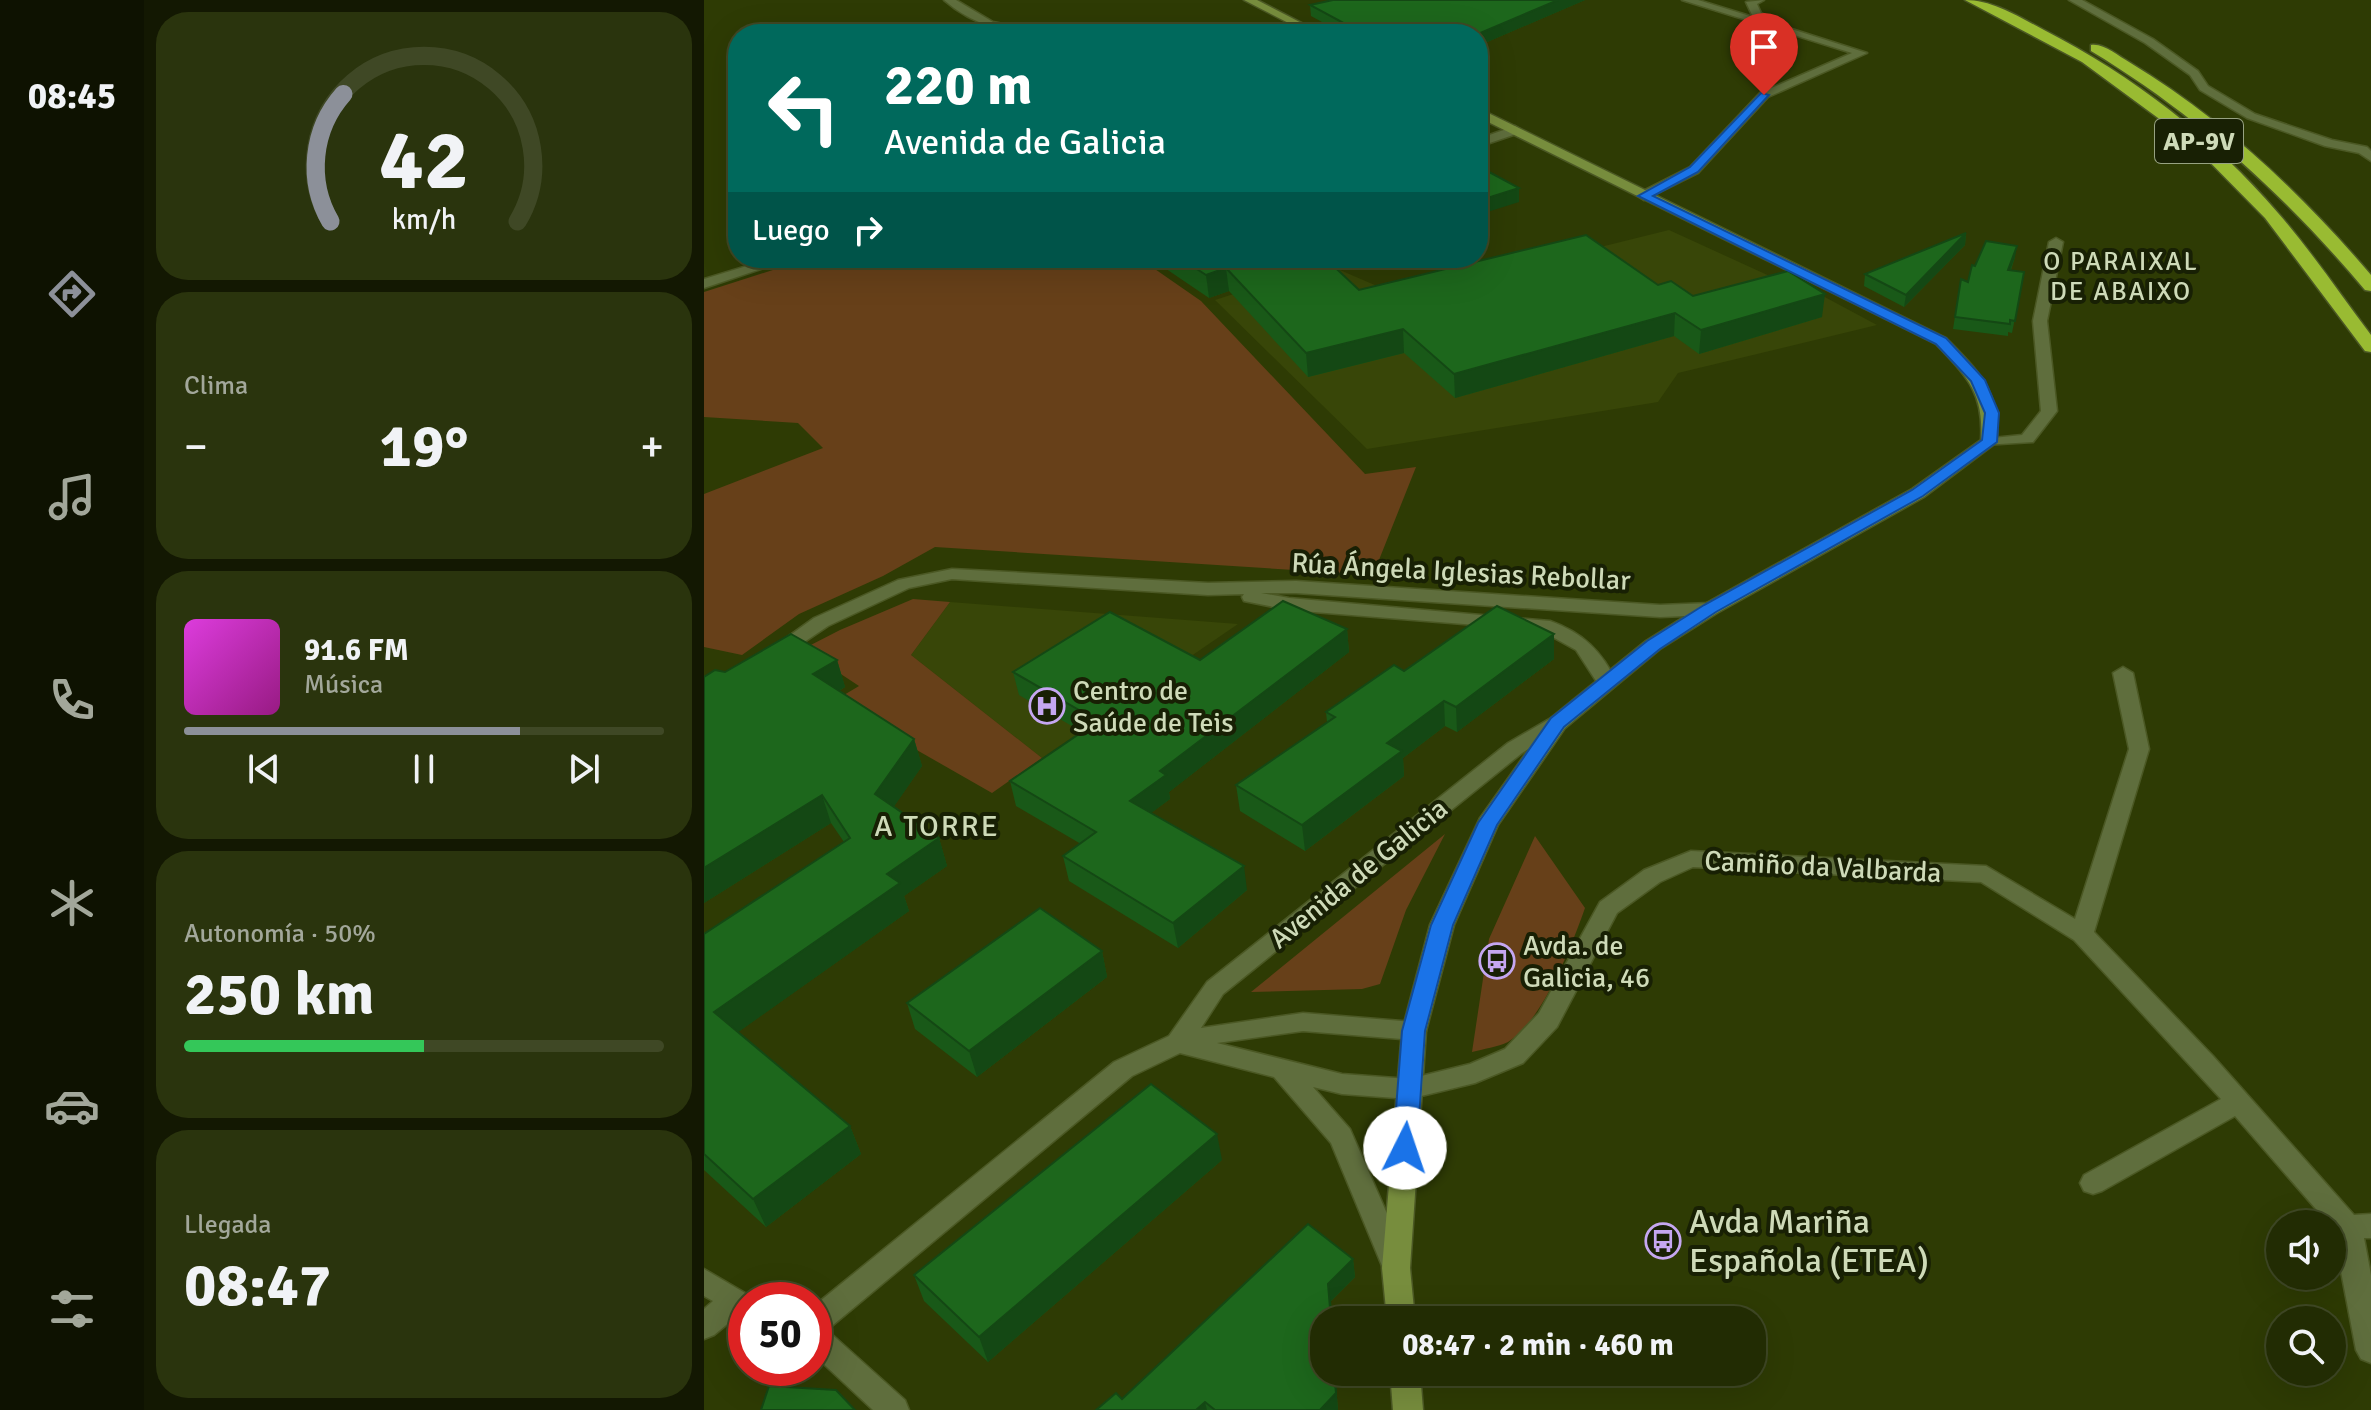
<!DOCTYPE html>
<html lang="es">
<meta charset="utf-8">
<style>
:root{--surface:#222c03;--page:#2a340d;--text:#f1f3f6;--muted:#a2a79a;--line:#3f4825;--accent:#8c9099}
body{margin:0;font-family:Signika,sans-serif;background:var(--page);color:var(--text);height:100vh;display:flex;flex-direction:column;font-size:30px;white-space:nowrap}
*{box-sizing:border-box;margin:0}
p{font-size:26px;color:var(--muted)}
.icon{flex:none;width:44px;height:44px;fill:none;stroke:currentColor;stroke-width:2;stroke-linecap:round;stroke-linejoin:round}
.map{position:relative;flex:1;overflow:hidden}
.sheet{display:flex;flex-direction:column;gap:12px;padding:12px;background:#131802;width:560px}
.sheet>*{flex:none}
.top-card{position:absolute;left:24px;top:24px;width:760px;height:244px;border-radius:32px;box-shadow:0 8px 32px #0002,0 0 0 2px var(--line);background:#00695c;color:#fff;overflow:hidden}
.tools{position:absolute;left:1562px;top:1210px;display:grid;gap:16px}
.tools a{display:grid;place-items:center;width:80px;height:80px;border-radius:50%;background:var(--surface);box-shadow:0 8px 32px #0002,0 0 0 2px var(--line);font-size:40px}
.speed{position:absolute;left:24px;top:1282px;display:flex;gap:16px;font-size:40px;font-weight:700;text-align:center}
.speed>*{display:grid;place-content:center;width:104px;height:104px;border-radius:50%;background:var(--surface);box-shadow:0 8px 32px #0002,0 0 0 2px var(--line);line-height:1}
.speed .limit{border:12px solid #d22;background:#fff;color:#111}
.pin{position:absolute;display:grid;place-items:center;width:68px;height:68px;color:#fff;margin:-82px -34px;border-radius:50% 50% 50% 0;rotate:-45deg;box-shadow:0 0 8px #0007}
.pin .icon{rotate:45deg}
.me{position:absolute;width:88px;margin:-44px;rotate:4deg;stroke-linejoin:round;filter:drop-shadow(0 0 6px #0008)}
.turn{display:flex;align-items:center;gap:28px;height:168px;padding:0 24px;font-size:36px}
.turn .icon{width:104px;height:104px;stroke-width:2.5}
.turn b{display:block;font-size:56px;line-height:68px}
.then{display:flex;align-items:center;height:76px;padding:0 24px;background:#0003;gap:16px;font-size:30px}
.big{font-size:60px;font-weight:700;line-height:1.1}
.sheet .tile{flex:1;display:flex;flex-direction:column;justify-content:center;gap:12px;min-width:0;padding:0 28px;border-radius:32px;background:var(--page)}
.sheet .dial{align-items:center;gap:0}
.dial svg{height:208px;overflow:visible;fill:none;stroke:var(--line);stroke-width:7;stroke-linecap:round;text-anchor:middle}
.dial text{fill:var(--text);stroke:none}
.song{display:flex;align-items:center;gap:24px}
.cover{width:96px;height:96px;border-radius:12px;background:linear-gradient(135deg,hsl(300 70% 55%),hsl(310 70% 35%))}
.played{height:8px;border-radius:4px;background:linear-gradient(90deg,var(--accent) 70%,var(--line) 70%)}
.keys{display:flex;justify-content:space-around;direction:ltr}
.heat{display:flex;justify-content:space-between;align-items:center;font-size:44px;direction:ltr}
.charge{height:12px;border-radius:6px;background:linear-gradient(90deg,#34c759 50%,var(--line) 0)}
.trip{position:absolute;left:606px;top:1306px;width:456px;height:80px;border-radius:32px;background:var(--surface);box-shadow:0 8px 32px #0002,0 0 0 2px var(--line);font-weight:700;line-height:80px;text-align:center}
main{display:flex;flex:1;min-height:0}
.tabs{display:flex;flex-direction:column;width:144px;justify-content:space-around;align-items:center;background:#0e1201;color:var(--muted)}
.tabs .icon{width:56px;height:56px}
.tabs .current{color:var(--accent)}
.tabs b{font-size:36px;color:var(--text)}
.map>svg:first-child{display:block}
.built{fill:#384608}
.green{fill:#674019}
.lines{fill:none;stroke-linecap:round;stroke-linejoin:round}
.street-casing{stroke:#4b5824;stroke-width:3}
.secondary-casing{stroke:#4b5824;stroke-width:3}
.highway-casing{stroke:#4b5824;stroke-width:3}
.street{fill:#5f6e3d;fill-rule:evenodd}
.secondary{fill:#778d3d;fill-rule:evenodd}
.highway{fill:#99bb32;fill-rule:evenodd}
.wall{fill:#195918}
.shaded-wall{fill:#144814}
.building{fill:#1d671c;stroke:#144814;stroke-width:2}
.route{fill:#1a73e8;stroke:#114b97;stroke-width:2}
.labels{text-anchor:middle;stroke-width:8;stroke-linejoin:round;paint-order:stroke}
.shield{fill:#182004;stroke:#97a282;stroke-width:2}
.shield-label{font-size:26px;font-weight:bold;fill:#cedab8}
.far-neighbourhood-label{font-size:26px;letter-spacing:2px;fill:#cedab8;stroke:#182004}
.street-label{font-size:28px;fill:#cedab8;stroke:#182004}
.poi-label{font-size:28px;fill:#cedab8;stroke:#182004;text-anchor:start}
.neighbourhood-label{font-size:30px;letter-spacing:2px;fill:#cedab8;stroke:#182004}
.near-poi-label{font-size:34px;fill:#cedab8;stroke:#182004;text-anchor:start}
</style>
<main>
<nav class="tabs">
<b>08:45</b>
<svg class="icon current" aria-label="directions" viewBox="0 0 24 24"><path d="M12 3l9 9-9 9-9-9zM9 14v-3h6M13 9l2 2-2 2"/></svg>
<svg class="icon" aria-label="music" viewBox="0 0 24 24"><path d="M9 18V5l10-2v13"/><circle cx="6" cy="18" r="3"/><circle cx="16" cy="16" r="3"/></svg>
<svg class="icon" aria-label="phone" viewBox="0 0 24 24"><path d="M5 4h4l2 5-3 2q2 4 5 5l2-3 5 2v4C11 20 4 13 5 4z"/></svg>
<svg class="icon" aria-label="climate" viewBox="0 0 24 24"><path d="M12 3v18M4 7l16 10M4 17L20 7"/></svg>
<svg class="icon" aria-label="car" viewBox="0 0 24 24"><path d="M5 17H2v-5l4-1 3-4h7l3 4 3 1v5h-3M9 17h6M6 11h13"/><circle cx="7" cy="17" r="2"/><circle cx="17" cy="17" r="2"/></svg>
<svg class="icon" aria-label="filters" viewBox="0 0 24 24"><path d="M4 7h16M4 17h16"/><circle cx="9" cy="7" r="2"/><circle cx="15" cy="17" r="2"/></svg>
</nav>
<section class="sheet">
<div class="tile dial"><svg viewBox="0 0 100 80">
<path d="M14 69A42 42 0 1 1 86 69"/>
<path d="M14 69A42 42 0 0 1 19 20" stroke="#8c9099"/>
<text x="50" y="56" font-size="32" font-weight="700">42</text>
<text x="50" y="72" font-size="11">km/h</text>
</svg></div>
<div class="tile"><p>Clima</p>
<div class="heat"><a>−</a><b class="big">19°</b><a>+</a></div>
</div>
<div class="tile">
<div class="song"><i class="cover"></i><div><b>91.6 FM</b><p>Música</p></div></div>
<div class="played"></div>
<div class="keys"><svg class="icon" aria-label="previous" viewBox="0 0 24 24"><path d="M18 5L8 12l10 7zM5 5v14"/></svg><svg class="icon" aria-label="pause" viewBox="0 0 24 24"><path d="M8 5v14M16 5v14"/></svg><svg class="icon" aria-label="next" viewBox="0 0 24 24"><path d="M6 5l10 7-10 7zM19 5v14"/></svg></div>
</div>
<div class="tile"><p>Autonomía · 50%</p><b class="big">250 km</b><div class="charge"></div></div>
<div class="tile"><p>Llegada</p><b class="big">08:47</b></div>
</section>
<div class="map">
<svg width="1667" height="1410" viewBox="0 0 1667 1410">
<rect width="100%" height="100%" fill="#2e3b04"/>
<g class="built">
<polygon points="965,230 1081,283 1089,280 1173,325 974,373 954,402 663,449 511,300 622,264 673,286 719,291"/>
<polygon points="246,602 534,624 338,758 207,655"/>
</g>
<g class="green">
<polygon points="106,258 435,258 497,301 661,474 712,467 669,575 231,547 179,576 95,614 38,655 0,647 0,494 119,448 94,423 0,417 0,292"/>
<polygon points="209,599 246,602 207,655 338,758 288,793 169,725 78,732 155,686 99,649 136,630"/>
<polygon points="741,834 702,910 676,984 658,989 547,992"/>
<path d="M831,836l50,72c-13,37 -43,114 -77,134 -10,5 -25,7 -36,10l17,-113z"/>
</g>
<g class="lines">
<defs>
<g id="street">
<path d="M240,0h12l37,22 59,12c-41,0 -76,-6 -108,-34z"/>
<polygon points="978,0 994,0 1049,17 1042,2 1060,0 1053,4 1057,13 1072,20 1072,24 1163,53 1064,97 994,173 940,200 934,196 935,193 986,167 1056,93 1148,53"/>
<polygon points="1365,0 1378,0 1449,39 1494,71 1504,86 1551,114 1628,140 1663,147 1667,151 1667,161 1655,153 1621,146 1543,118 1496,90 1486,75 1441,43"/>
<polygon points="811,126 817,130 815,133 774,147 774,139"/>
<polygon points="1352,238 1359,242 1343,321 1353,411 1329,442 1279,445 1279,439 1318,435 1337,411 1329,321 1345,242"/>
<polygon points="69,258 90,258 0,288 0,279"/>
<path d="M248,569l256,14 88,-2 364,24 50,-2 9,6 -9,6 -50,2 -364,-24h-35l28,5 261,23c33,12 52,30 67,62l-10,6 -7,-2 -24,-37 -36,-20 -251,-20 -45,-9 -2,-4 2,-3 -36,1 -256,-16 -43,9 -81,38 -43,29 -7,2 -10,-6 46,-33 84,-38z"/>
<polygon points="1419,667 1429,673 1445,749 1390,932 1509,1056 1650,1215 1667,1214 1667,1238 1660,1238 1667,1275 1667,1363 1657,1359 1652,1350 1628,1224 1625,1224 1531,1116 1398,1191 1389,1194 1380,1191 1376,1183 1380,1175 1517,1099 1370,940 1277,882 989,867 956,882 913,913 853,1027 819,1063 771,1083 705,1099 638,1094 609,1087 646,1129 705,1264 701,1273 691,1276 681,1273 627,1143 570,1077 476,1053 428,1076 123,1330 201,1400 205,1410 169,1410 110,1355 110,1306 410,1062 465,1036 503,982 804,743 847,718 861,718 864,723 818,753 519,994 497,1028 599,1013 710,1022 719,1024 722,1031 719,1038 710,1040 599,1031 513,1043 638,1074 705,1079 766,1064 801,1049 835,1013 896,902 940,870 987,851 1282,866 1371,919 1425,749 1409,673"/>
<polygon points="0,1269 53,1300 42,1300 42,1320 33,1316 10,1335 0,1339 0,1309 9,1301 0,1296"/>
</g>
<g id="secondary">
<polygon points="540,0 553,0 619,34 606,34"/>
<path d="M774,108l468,230c34,35 54,53 51,104l-73,55 -207,116 -57,36 -95,79 -67,97 -44,100 -28,106 -16,237 5,52h-28l-5,-52 20,-237 28,-106 50,-107 71,-100 95,-77 57,-36 209,-116 69,-49c3,-48 -14,-63 -45,-96l-458,-227z"/>
<polygon points="686,1372 716,1372 719,1410 689,1410"/>
</g>
<g id="highway">
<path d="M1261,0c28,0 54,17 79,30 88,45 170,108 234,183 34,39 62,81 93,122v17l-6,-1 -100,-133 -77,-78 -106,-78z"/>
<path d="M1387,45c13,-2 27,11 38,17 93,56 172,131 242,213v16l-6,-1c-80,-95 -168,-175 -274,-239z"/>
</g>
</defs>
<use href="#street" class="street-casing"/>
<use href="#secondary" class="secondary-casing"/>
<use href="#highway" class="highway-casing"/>
<use href="#street" class="street"/>
<use href="#secondary" class="secondary"/>
<use href="#highway" class="highway"/>
</g>
<g class="wall">
<polygon points="629,0 881,0 774,46 774,34 640,34 607,16 606,5"/>
<polygon points="1262,233 1261,245 1200,307 1160,286 1161,274"/>
<polygon points="1311,257 1307,270 1320,272 1308,333 1304,332 1304,336 1249,329 1257,279 1264,282"/>
<polygon points="446,258 625,258 622,259 655,290 954,285 989,296 1118,317 995,354 970,336 751,398 700,353 604,377 525,291 505,298"/>
<polygon points="643,629 645,652 465,792 466,799 447,813 543,890 474,948 365,881 359,856 377,844 312,806 306,781 378,732 315,695 309,672 496,660"/>
<polygon points="850,659 753,732 741,726 699,758 700,776 601,851 536,811 532,785 623,722 622,712 700,671"/>
<polygon points="133,660 141,687 135,691 210,739 218,766 190,806 235,838 243,866 200,896 205,911 34,1032 146,1126 157,1154 62,1227 0,1170 0,934 140,842 127,823 0,903 0,677 21,672"/>
<polygon points="398,951 403,977 273,1077 211,1029 203,1003"/>
<polygon points="518,1160 284,1362 220,1301 210,1275"/>
<polygon points="649,1259 651,1277 627,1301 628,1320 620,1320 631,1372 634,1410 392,1410 418,1399"/>
</g>
<g class="shaded-wall">
<polygon points="854,0 881,0 774,46 774,34"/>
<polygon points="815,188 815,202 774,215 774,201"/>
<polygon points="1262,233 1261,245 1200,307 1202,295"/>
<polygon points="1313,246 1311,257 1302,282 1304,270"/>
<polygon points="522,268 525,291 505,298 502,275"/>
<polygon points="1121,294 1118,317 995,354 997,330"/>
<polygon points="971,313 970,336 751,398 750,374"/>
<polygon points="699,329 700,353 604,377 602,353"/>
<polygon points="643,629 645,652 465,792 466,799 431,825 426,801 456,771"/>
<polygon points="850,634 850,659 753,732 752,707"/>
<polygon points="133,660 141,687 118,701 109,674"/>
<polygon points="740,701 741,726 699,758 700,776 601,851 598,825 683,743"/>
<polygon points="210,739 218,766 180,821 171,794"/>
<polygon points="118,795 127,823 0,903 0,868"/>
<polygon points="235,838 243,866 200,896 205,911 23,1040 10,1012 183,874"/>
<polygon points="540,866 543,890 474,948 469,923"/>
<polygon points="398,951 403,977 273,1077 265,1051"/>
<polygon points="146,1126 157,1154 62,1227 49,1199"/>
<polygon points="513,1134 518,1160 284,1362 275,1337"/>
<polygon points="649,1259 651,1277 627,1301 628,1320 627,1320 624,1284"/>
<polygon points="630,1372 631,1372 634,1410 616,1410"/>
<polygon points="501,1402 503,1410 492,1410"/>
</g>
<g class="building">
<polygon points="629,0 854,0 774,34 664,34 658,33 606,5"/>
<polygon points="774,166 815,188 774,201"/>
<polygon points="1262,233 1202,295 1161,274"/>
<polygon points="882,235 954,285 967,281 989,296 1084,271 1121,294 997,330 971,313 750,374 699,329 602,353 522,268 502,275 476,258 621,258 655,290"/>
<polygon points="1282,241 1313,246 1304,270 1320,272 1311,321 1306,320 1306,324 1251,317 1257,279 1264,282 1268,265 1271,266"/>
<polygon points="579,601 643,629 456,771 462,775 426,801 540,866 469,923 359,856 392,832 306,781 394,721 309,672 406,612 496,660"/>
<polygon points="793,606 850,634 752,707 740,701 683,743 698,751 598,825 532,785 631,717 622,712 690,665 700,671"/>
<polygon points="87,634 133,660 109,674 210,739 171,794 235,838 183,874 196,883 10,1012 146,1126 49,1199 0,1154 0,934 146,838 118,795 0,868 0,677 11,670 21,672"/>
<polygon points="336,908 398,951 265,1051 203,1003"/>
<polygon points="447,1084 513,1134 275,1337 210,1275"/>
<polygon points="604,1224 649,1259 624,1284 627,1320 620,1320 620,1372 630,1372 632,1393 616,1410 511,1410 501,1402 492,1410 392,1410 412,1393 418,1399"/>
<polygon points="65,1386 132,1390 151,1410 57,1410"/>
</g>
<polygon class="route" points="1057,93 1065,95 994,172 949,196 1242,338 1281,380 1295,413 1293,442 1219,496 1012,612 956,649 860,727 793,825 749,925 721,1031 713,1148 709,1155 701,1158 693,1155 689,1148 698,1031 727,925 774,823 847,718 943,641 1000,605 1208,490 1278,440 1281,413 1267,381 1232,344 934,196 986,167"/>
<defs>
<symbol id="hospital-ring" viewBox="-11 -11 22 22"><circle r="9.5" fill="#182004" stroke="#c5a7f1" stroke-width="1.5"/><path d="M-5-5h3v3.5h4V-5h3V5h-3V1.5h-4V5h-3Z" fill="#c5a7f1"/></symbol>
<symbol id="bus-ring" viewBox="-11 -11 22 22"><circle r="9.5" fill="#182004" stroke="#c5a7f1" stroke-width="1.5"/><path d="M-5-6H5V4H4V6H2V4H-2V6H-4V4H-5ZM-3.5-4V0h7V-4ZM-3.5 1.2v1.5H-2V1.2ZM2 1.2v1.5H3.5V1.2Z" fill="#c5a7f1"/></symbol>
</defs>
<g fill-rule="evenodd">
<use href="#hospital-ring" x="323" y="686" width="40" height="40"/>
<use href="#bus-ring" x="773" y="941" width="40" height="40"/>
<use href="#bus-ring" x="939" y="1221" width="40" height="40"/>
</g>
<g class="labels">
<rect class="shield" x="1451" y="119" width="88" height="44" rx="6"/>
<g class="shield-label">
<text x="1495" y="150">AP-9V</text>
</g>
<g class="far-neighbourhood-label">
<text x="1417" y="270">O PARAIXAL<tspan x="1417" dy="30">DE ABAIXO</tspan></text>
</g>
<g class="street-label">
<text transform="translate(757 571) rotate(3)" y="10">Rúa Ángela Iglesias Rebollar</text>
<text transform="translate(1119 866) rotate(3)" y="10">Camiño da Valbarda</text>
<text transform="translate(654 873) rotate(-39)" y="10">Avenida de Galicia</text>
</g>
<g class="poi-label">
<text x="369" y="700">Centro de<tspan x="369" dy="32">Saúde de Teis</tspan></text>
<text x="819" y="955">Avda. de<tspan x="819" dy="32">Galicia, 46</tspan></text>
</g>
<g class="neighbourhood-label">
<text x="233" y="836">A TORRE</text>
</g>
<g class="near-poi-label">
<text x="985" y="1233">Avda Mariña<tspan x="985" dy="39">Española (ETEA)</tspan></text>
</g>
</g>
</svg>
<div class="tools">
<a><svg class="icon" aria-label="sound" viewBox="0 0 24 24"><path d="M4 9h4l5-4v14l-5-4H4zM17 9q2 3 0 6"/></svg></a>
<a><svg class="icon" aria-label="search" viewBox="0 0 24 24"><circle cx="10" cy="10" r="6"/><path d="M15 15l6 6"/></svg></a>
</div>
<div class="speed"><div class="limit">50</div></div>
<div class="pin" style="left:1060px;top:95px;background:#d93025"><svg class="icon" aria-label="arrive" viewBox="0 0 24 24"><path d="M6 21V4h12l-3 4 3 4H6"/></svg></div>
<svg class="me" style="left:701px;top:1148px" viewBox="-20 -20 40 40"><circle r="19" fill="#fff"/><path d="M0-13L10 11 0 6-10 11z" fill="#1a73e8"/></svg>
<div class="trip">08:47 · 2 min · 460 m</div>
<div class="top-card">
<div class="turn"><svg class="icon" aria-label="left" viewBox="0 0 24 24"><path d="M17 20v-9H6M10 6l-5 5 5 5"/></svg><div><b>220 m</b>Avenida de Galicia</div></div>
<div class="then">Luego<svg class="icon" aria-label="right" viewBox="0 0 24 24"><path d="M7 20v-9h11M14 6l5 5-5 5"/></svg></div>
</div>
</div>
</main>
